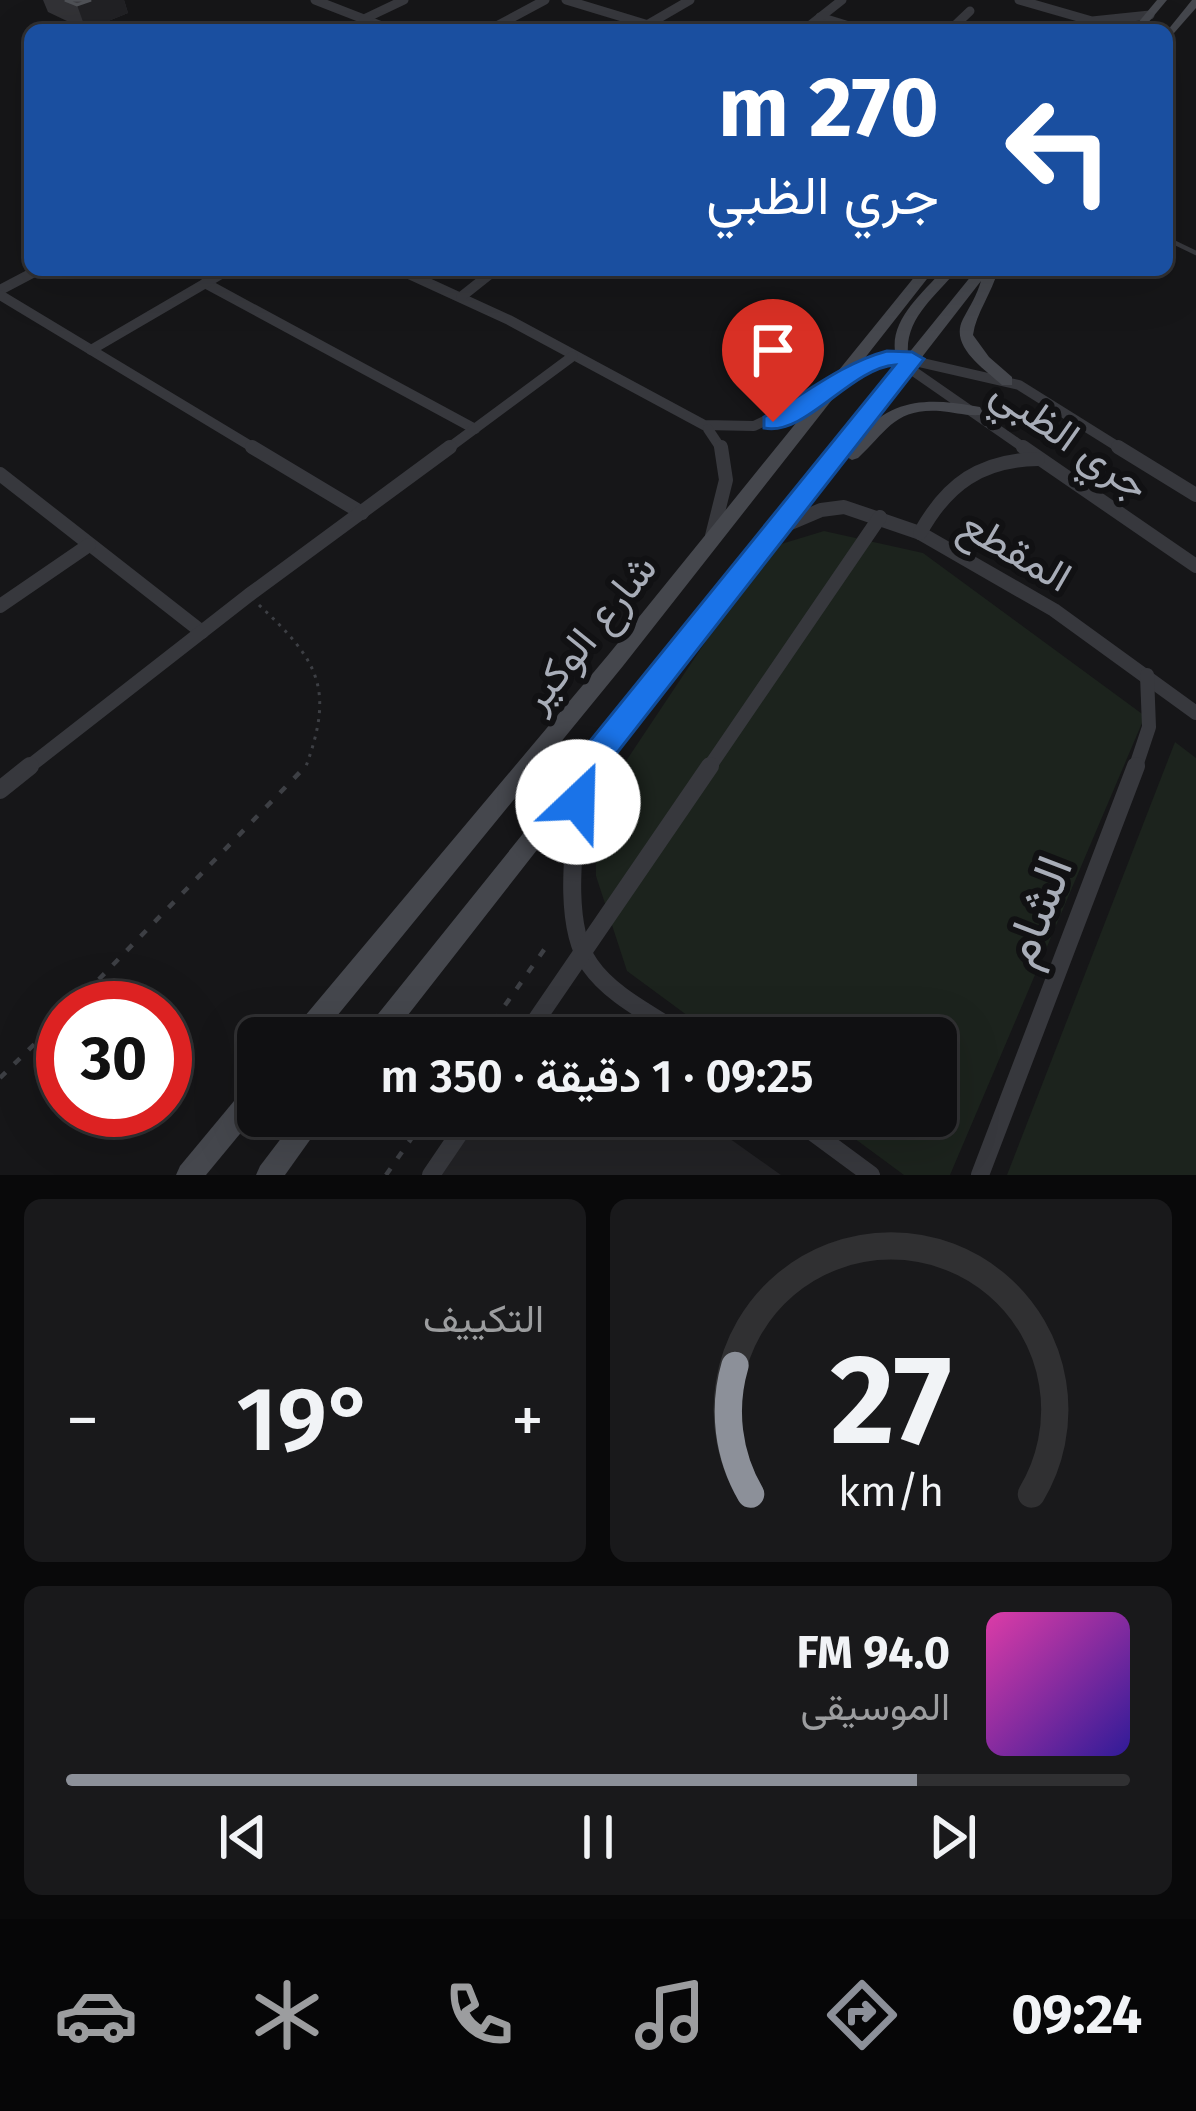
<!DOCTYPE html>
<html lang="ar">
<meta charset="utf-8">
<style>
:root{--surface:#101012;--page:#19191b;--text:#f1f3f6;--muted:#9c9d9f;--line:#303032;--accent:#8c9099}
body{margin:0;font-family:"Fira Sans",Vazirmatn,sans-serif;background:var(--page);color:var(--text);direction:rtl;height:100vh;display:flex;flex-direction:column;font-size:45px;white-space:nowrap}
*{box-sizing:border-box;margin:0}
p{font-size:39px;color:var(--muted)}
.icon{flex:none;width:66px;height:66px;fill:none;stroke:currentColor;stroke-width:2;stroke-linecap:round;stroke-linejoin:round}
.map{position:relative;height:1175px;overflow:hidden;direction:ltr}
.panel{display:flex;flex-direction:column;gap:24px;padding:24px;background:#09090a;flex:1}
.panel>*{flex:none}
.top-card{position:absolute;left:24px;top:24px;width:1149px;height:252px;border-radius:18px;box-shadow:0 12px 48px #0002,0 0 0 3px var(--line);direction:rtl;background:#1a4fa0;color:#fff;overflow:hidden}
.speed{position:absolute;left:36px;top:981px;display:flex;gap:24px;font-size:60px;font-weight:700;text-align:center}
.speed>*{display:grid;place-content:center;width:156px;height:156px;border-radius:50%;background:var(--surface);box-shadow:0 12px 48px #0002,0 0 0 3px var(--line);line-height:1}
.speed .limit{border:18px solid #d22;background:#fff;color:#111}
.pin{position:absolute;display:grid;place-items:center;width:102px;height:102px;color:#fff;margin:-123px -51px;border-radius:50% 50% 50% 0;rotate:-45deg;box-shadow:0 0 12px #0007}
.pin .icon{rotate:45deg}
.me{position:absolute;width:132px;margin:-66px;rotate:24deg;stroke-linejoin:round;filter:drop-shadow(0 0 9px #0008)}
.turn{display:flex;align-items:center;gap:42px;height:252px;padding:0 36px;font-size:54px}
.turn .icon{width:156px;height:156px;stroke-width:2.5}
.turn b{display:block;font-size:84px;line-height:102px}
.big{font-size:90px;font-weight:600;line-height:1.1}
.panel .widget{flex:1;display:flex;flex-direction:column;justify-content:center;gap:18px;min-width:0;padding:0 42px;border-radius:18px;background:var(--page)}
.panel .dial{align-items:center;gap:0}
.dial svg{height:312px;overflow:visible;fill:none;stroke:var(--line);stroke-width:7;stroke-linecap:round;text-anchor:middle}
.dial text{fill:var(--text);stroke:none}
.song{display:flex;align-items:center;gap:36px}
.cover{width:144px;height:144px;border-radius:18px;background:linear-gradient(135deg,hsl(320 70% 55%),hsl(250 70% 35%))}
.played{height:12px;border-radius:6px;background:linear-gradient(90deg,var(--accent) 80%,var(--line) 80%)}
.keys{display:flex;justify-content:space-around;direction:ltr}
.heat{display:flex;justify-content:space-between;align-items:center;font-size:66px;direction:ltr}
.panel .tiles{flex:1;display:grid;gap:24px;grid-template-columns:1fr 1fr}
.widget:last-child{grid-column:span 2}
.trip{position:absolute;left:237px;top:1017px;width:720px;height:120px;border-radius:18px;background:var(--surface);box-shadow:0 12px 48px #0002,0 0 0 3px var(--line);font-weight:600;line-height:120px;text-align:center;direction:rtl}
.tab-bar{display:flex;height:192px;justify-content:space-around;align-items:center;background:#060607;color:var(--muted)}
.tab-bar .icon{width:84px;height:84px}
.tab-bar .current{color:var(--accent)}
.tab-bar b{font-size:54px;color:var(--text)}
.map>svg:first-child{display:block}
.built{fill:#222225}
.green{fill:#1c231d}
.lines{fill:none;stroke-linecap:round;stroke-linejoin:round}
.path-far1{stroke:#3d3f44;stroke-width:3;stroke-dasharray:3 6;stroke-linecap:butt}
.path{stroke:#3d3f44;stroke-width:4.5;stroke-dasharray:8 12;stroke-linecap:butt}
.service{stroke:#37383d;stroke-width:4.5}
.minor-far3{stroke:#37383d;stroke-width:9}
.minor-far2{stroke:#37383d;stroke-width:10}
.minor-far1{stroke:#37383d;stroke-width:14}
.minor{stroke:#37383d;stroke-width:18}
.secondary{fill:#45474d;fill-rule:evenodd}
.wall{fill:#323236}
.shaded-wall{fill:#212124}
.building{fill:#3f3f44;stroke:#4f5156;stroke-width:3}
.route{fill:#1a73e8;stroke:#114b97;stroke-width:3}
.labels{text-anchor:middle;stroke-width:12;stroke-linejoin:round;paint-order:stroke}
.street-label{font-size:42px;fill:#a8adb8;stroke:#111113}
.near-street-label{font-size:51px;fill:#a8adb8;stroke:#111113}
</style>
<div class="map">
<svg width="1196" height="1175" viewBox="0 0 1196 1175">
<rect width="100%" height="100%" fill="#161618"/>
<polygon class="built" points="470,1116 698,1116 781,1175 428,1175"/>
<g class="green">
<polygon points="824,531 923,553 1145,716 950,1175 904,1175 824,1116 936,1116 936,1038 718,1038 627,971 596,876 596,806 768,548"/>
<polygon points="1175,742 1196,758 1196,1175 1007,1175"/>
</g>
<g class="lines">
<path class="path-far1" d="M259,605c60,56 76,84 46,164"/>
<g class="path">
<polyline points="71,1008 306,766"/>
<polyline points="482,1038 546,947"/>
<polyline points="0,1078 63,1016"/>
<polyline points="386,1175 427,1116"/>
</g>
<polyline class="service" points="1167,239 1196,253"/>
<g class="minor-far3">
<polyline points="315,0 392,30"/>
<polyline points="566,0 665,30"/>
<polyline points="1019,0 1092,21 1150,15"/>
<polyline points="820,17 862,30"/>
<polyline points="364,19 404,0"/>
<polyline points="647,25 690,0"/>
<polyline points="489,30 545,0"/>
<polyline points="804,30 842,0"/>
<polyline points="950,30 970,11"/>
</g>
<g class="minor-far2">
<polyline points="400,270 509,320 704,425 754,426 828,391"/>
<polyline points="205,283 475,429"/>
<polyline points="0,290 38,270"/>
<polyline points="0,295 257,450"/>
<polyline points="461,297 495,270"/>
<polyline points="91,350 228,270"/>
<polyline points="906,366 1027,450"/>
<polyline points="844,375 874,361 901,358 1019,385 1123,450"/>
<polyline points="708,429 722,450"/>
<polyline points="446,450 573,356"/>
</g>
<g class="minor-far1">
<polyline points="252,447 362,513"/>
<polyline points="1023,447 1196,566"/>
<polyline points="1118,447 1196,495"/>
<polyline points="0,474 202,632"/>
<polyline points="781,527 821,510 844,507 920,533 1054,610 1196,713"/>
<path d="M920,533c27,-49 61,-73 118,-74"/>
<polyline points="712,536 726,480 721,447"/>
<polyline points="0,606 89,545"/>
<polyline points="26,769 249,595 450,447"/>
<polyline points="708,769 880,517"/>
<polyline points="1135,769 1149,727 1147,675"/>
</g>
<g class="minor">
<path d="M580,782c-4,50 -20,140 10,183 22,32 65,51 96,73"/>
<polyline points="0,790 30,766"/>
<polyline points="524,1038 710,766"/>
<polyline points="791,1116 871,1175"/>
<polyline points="431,1175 471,1116"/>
<polyline points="980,1175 1136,766"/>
</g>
<g class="secondary">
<polygon points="1157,0 1167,0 1142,30 1132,30"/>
<polygon points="1192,0 1196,0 1196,8 1167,41 1167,31"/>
<polygon points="920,270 934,270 623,666 319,1038 291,1038 294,1029 609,654"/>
<path d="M943,270h14c-21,26 -52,48 -49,84l68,-84h22c-6,23 -22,43 -25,65l16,22 23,20v8h-10c-19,-17 -53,-39 -39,-66 7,-13 14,-24 18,-38l-118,152c30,-35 68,-35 111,-27l6,1 2,4 -2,4c-14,1 -27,-3 -40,-4 -45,-3 -53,20 -82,47l-6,2 -7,-4 -455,582h-27l3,-9 533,-663c-17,-40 19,-68 44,-96z"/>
<polygon points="258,1080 258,1112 206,1175 176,1175 180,1166 249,1083"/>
<polygon points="298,1116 327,1116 285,1175 256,1175 260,1166"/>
</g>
</g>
<polygon class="wall" points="43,0 124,0 128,13 86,30 48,12"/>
<polygon class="shaded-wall" points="91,0 124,0 128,13 86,30 77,5"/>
<polygon class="building" points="65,0 91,0 77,5"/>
<path class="route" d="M887,351l25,1 12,7 -329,422 -5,31 -12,4 -11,-4 -4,-10 6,-35 326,-402c-44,3 -90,72 -131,63v-11c41,-23 78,-54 123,-66z"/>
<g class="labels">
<g class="street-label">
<text transform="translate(1071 438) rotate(35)" y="15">جري الظبي</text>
<text transform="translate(1016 550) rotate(30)" y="15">المقطع</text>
<text transform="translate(588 632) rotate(-51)" y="15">شارع الوكير</text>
</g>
<g class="near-street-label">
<text transform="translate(1036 911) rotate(-69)" y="18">الشام</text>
</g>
</g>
</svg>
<div class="speed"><div class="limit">30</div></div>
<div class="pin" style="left:773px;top:422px;background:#d93025"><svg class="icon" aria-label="arrive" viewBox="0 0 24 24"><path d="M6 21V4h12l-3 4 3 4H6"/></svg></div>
<svg class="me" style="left:578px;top:802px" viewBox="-20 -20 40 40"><circle r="19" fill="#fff"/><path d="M0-13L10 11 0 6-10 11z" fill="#1a73e8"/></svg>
<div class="trip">09:25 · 1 دقيقة · 350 m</div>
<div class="top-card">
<div class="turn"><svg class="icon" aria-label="left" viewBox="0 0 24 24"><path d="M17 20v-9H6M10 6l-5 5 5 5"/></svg><div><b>270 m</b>جري الظبي</div></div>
</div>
</div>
<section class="panel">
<div class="tiles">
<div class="widget dial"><svg viewBox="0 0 100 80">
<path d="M14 69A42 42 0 1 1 86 69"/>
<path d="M14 69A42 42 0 0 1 10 36" stroke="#8c9099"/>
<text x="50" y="56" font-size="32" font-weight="700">27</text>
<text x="50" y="72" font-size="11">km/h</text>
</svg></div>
<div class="widget"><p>التكييف</p>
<div class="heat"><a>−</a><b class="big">19°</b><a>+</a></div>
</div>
<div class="widget">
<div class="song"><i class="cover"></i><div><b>94.0 FM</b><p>الموسيقى</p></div></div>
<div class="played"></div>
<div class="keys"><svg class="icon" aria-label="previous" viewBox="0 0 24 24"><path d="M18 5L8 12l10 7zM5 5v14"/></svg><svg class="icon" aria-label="pause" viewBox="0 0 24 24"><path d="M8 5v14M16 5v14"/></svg><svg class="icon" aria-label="next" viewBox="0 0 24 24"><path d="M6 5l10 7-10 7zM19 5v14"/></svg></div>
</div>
</div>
</section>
<nav class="tab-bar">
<b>09:24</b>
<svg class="icon current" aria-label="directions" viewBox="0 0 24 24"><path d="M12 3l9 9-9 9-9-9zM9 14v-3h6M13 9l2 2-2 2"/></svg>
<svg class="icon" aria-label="music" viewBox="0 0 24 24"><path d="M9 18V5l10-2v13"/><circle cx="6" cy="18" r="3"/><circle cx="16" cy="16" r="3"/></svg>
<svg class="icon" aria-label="phone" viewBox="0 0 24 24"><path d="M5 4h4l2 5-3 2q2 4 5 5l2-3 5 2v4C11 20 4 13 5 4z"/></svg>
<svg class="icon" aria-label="climate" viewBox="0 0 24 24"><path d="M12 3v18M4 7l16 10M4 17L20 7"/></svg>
<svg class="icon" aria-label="car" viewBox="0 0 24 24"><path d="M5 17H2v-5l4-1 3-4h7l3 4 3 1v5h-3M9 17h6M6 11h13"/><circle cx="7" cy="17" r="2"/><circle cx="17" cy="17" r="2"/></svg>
</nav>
